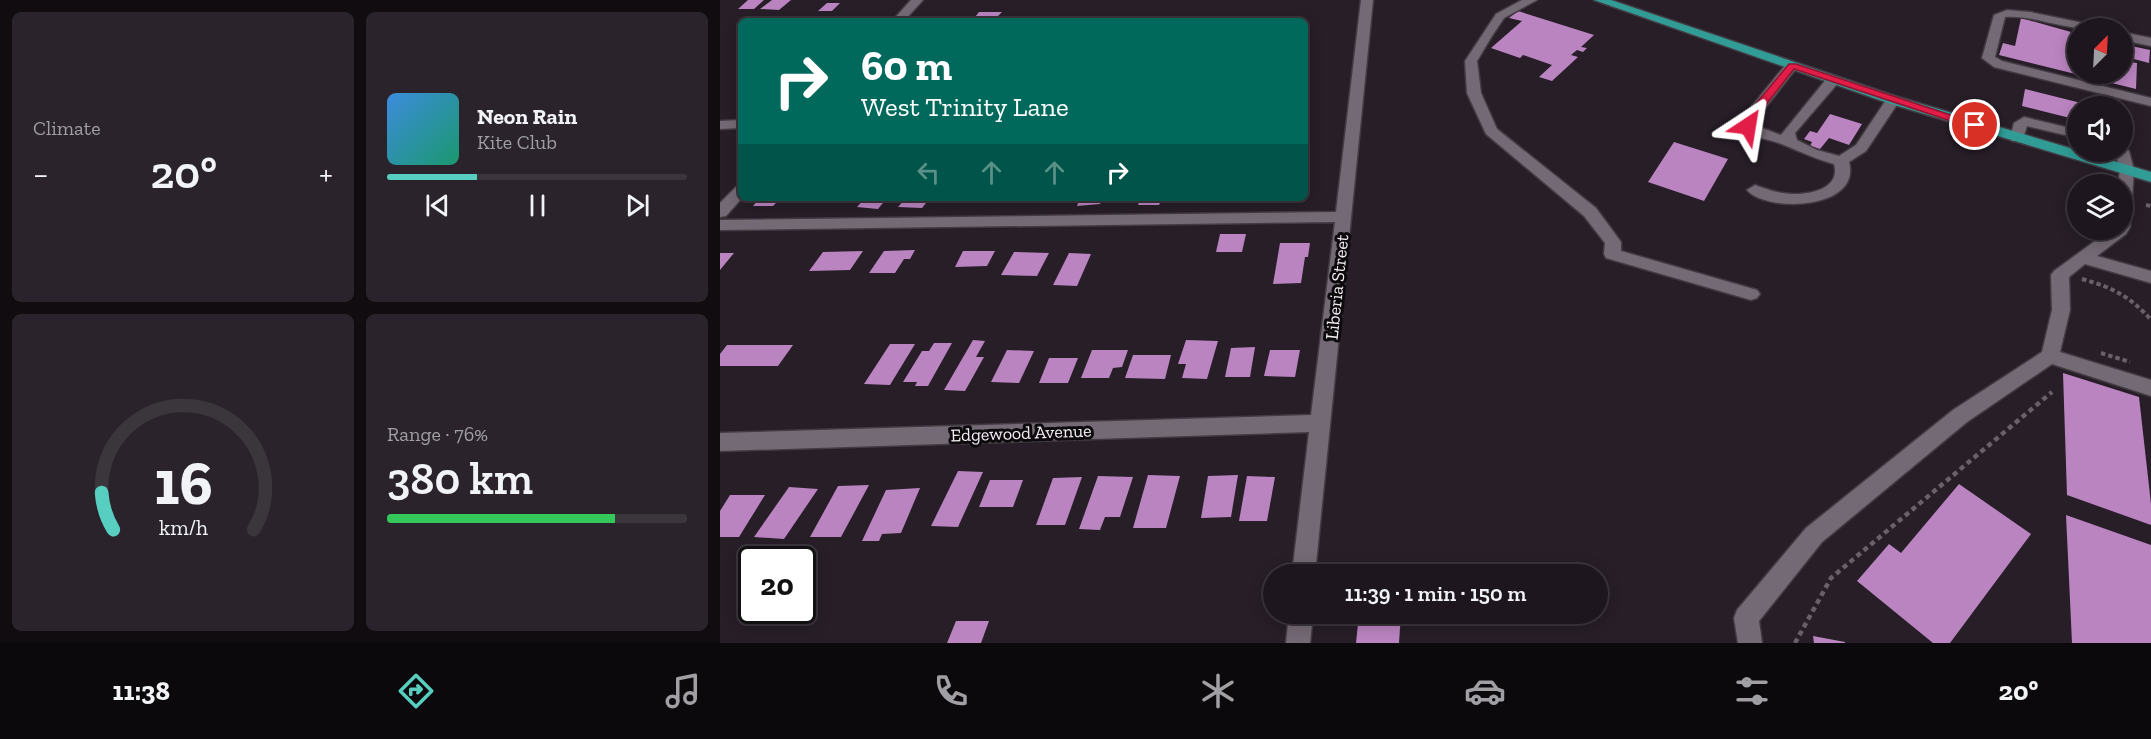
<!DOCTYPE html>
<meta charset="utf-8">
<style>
:root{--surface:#1d161e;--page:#2a232b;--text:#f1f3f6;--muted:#a09fa4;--line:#3b353c;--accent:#58cec0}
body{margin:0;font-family:"Zilla Slab",serif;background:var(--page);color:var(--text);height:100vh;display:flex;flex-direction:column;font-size:22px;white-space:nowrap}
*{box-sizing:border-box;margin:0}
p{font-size:20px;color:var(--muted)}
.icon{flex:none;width:33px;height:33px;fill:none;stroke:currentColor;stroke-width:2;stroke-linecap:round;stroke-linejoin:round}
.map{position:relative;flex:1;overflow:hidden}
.details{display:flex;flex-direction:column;gap:12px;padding:12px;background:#100c10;width:720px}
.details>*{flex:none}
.guide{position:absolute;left:18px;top:18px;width:570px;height:183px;border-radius:9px;box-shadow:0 3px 15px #0003,0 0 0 2px var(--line);background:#00695c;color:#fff;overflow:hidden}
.needle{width:39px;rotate:24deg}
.buttons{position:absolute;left:1347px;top:18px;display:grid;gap:12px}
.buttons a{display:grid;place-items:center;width:66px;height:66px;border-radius:50%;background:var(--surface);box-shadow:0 3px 15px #0003,0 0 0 2px var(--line);font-size:30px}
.speed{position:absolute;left:18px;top:546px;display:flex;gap:12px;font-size:30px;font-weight:700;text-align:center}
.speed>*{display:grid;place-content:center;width:78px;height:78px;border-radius:50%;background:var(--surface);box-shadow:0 3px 15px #0003,0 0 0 2px var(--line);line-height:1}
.speed .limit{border:3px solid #111;border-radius:9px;background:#fff;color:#111}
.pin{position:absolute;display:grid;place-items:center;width:51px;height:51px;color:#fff;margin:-26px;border:3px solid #fff;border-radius:50%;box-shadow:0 2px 6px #0007}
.me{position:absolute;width:66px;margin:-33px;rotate:33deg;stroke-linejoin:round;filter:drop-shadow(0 0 4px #0008)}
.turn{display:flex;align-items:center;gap:21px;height:126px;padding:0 24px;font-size:27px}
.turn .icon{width:78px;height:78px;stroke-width:2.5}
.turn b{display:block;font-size:42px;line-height:51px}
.lanes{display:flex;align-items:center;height:57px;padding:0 24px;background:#0003;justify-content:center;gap:30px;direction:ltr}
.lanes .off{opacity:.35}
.big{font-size:45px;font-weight:600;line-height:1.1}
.details .card{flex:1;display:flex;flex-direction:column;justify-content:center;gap:9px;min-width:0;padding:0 21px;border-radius:9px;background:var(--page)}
.details .dial{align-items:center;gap:0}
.dial svg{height:156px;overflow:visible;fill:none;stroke:var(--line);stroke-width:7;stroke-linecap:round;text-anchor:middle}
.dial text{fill:var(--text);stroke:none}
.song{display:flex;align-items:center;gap:18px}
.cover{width:72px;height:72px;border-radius:9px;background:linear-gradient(135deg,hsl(210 70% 55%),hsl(160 70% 35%))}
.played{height:6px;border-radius:3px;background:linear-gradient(90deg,var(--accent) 30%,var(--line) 30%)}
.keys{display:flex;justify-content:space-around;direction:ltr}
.heat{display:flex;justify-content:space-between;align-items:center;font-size:33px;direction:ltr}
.charge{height:9px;border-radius:4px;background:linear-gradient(90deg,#34c759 76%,var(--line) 0)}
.details .tiles{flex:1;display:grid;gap:12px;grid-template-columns:repeat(2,1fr)}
.trip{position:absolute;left:543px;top:564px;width:345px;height:60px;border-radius:30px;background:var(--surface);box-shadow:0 3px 15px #0003,0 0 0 2px var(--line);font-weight:600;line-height:60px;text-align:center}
.menu{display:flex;height:96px;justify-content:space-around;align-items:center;background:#0c090c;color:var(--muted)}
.menu .icon{width:42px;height:42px}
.menu .on{color:var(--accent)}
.menu b{font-size:27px;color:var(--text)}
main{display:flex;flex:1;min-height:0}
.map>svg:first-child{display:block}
.building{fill:#ba84c1}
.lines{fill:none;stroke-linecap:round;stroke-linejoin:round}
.minor-casing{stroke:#423b42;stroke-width:3}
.major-casing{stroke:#423b42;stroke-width:3}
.path-far1{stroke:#696169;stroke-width:4;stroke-dasharray:4.5 3;stroke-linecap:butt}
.path{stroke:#696169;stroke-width:4.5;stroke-dasharray:5 4;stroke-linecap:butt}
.minor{fill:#746a75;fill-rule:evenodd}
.major{fill:#319b96;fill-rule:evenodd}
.route{fill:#e11d48;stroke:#92132f;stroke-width:1.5}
.labels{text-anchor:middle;stroke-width:6;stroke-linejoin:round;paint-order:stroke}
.street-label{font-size:18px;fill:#f5eff5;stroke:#0d0a0e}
</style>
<main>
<section class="details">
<div class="tiles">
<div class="card"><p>Climate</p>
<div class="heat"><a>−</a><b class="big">20°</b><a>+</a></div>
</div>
<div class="card">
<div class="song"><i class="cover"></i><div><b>Neon Rain</b><p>Kite Club</p></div></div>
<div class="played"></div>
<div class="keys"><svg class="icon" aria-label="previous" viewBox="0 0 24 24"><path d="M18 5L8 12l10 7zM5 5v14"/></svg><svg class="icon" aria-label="pause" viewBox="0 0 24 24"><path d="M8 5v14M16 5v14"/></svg><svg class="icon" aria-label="next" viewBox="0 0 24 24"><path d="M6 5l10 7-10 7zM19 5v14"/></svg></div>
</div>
<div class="card dial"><svg viewBox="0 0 100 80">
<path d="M14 69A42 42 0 1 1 86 69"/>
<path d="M14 69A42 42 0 0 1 8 50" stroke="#58cec0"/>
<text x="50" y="56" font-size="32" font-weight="700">16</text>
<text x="50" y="72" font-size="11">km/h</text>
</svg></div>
<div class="card"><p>Range · 76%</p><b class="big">380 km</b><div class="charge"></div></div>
</div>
</section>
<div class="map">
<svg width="1431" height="643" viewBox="0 0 1431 643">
<rect width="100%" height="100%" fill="#271e28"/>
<g class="building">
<polygon points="28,0 44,0 34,9 18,9"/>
<polygon points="52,0 71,0 59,10 40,9"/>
<polygon points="107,3 120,3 112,11 98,11"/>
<polygon points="798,11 874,35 861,47 867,48 863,52 857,50 851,55 858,57 832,81 819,77 832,65 803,55 800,58 771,48 802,21 789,18"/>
<polygon points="259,12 282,12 277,17 271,17 268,21 252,21"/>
<polygon points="1301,18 1358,34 1358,74 1402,74 1402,44 1430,50 1429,63 1410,58 1410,62 1417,63 1416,89 1279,55 1283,43 1295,46"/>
<polygon points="1305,89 1373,106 1358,106 1358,120 1302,106"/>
<polygon points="1110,114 1142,124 1129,145 1109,138 1100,149 1090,146 1092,142 1084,139 1090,131 1097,133"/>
<polygon points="954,142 1008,159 984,201 928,182"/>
<polygon points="40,198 61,198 53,206 33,206"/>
<polygon points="145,198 167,198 158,209 137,207"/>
<polygon points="186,198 210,198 202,208 178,207"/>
<polygon points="360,198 383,198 380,204 357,206"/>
<polygon points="420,198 442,198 439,205 418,205"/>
<polygon points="481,198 506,198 505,202 479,202"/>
<polygon points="500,234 526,234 522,252 496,252"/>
<polygon points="560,243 590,243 588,257 585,257 581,283 553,284"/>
<polygon points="195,250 190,259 184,259 175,273 149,273 164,251"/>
<polygon points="143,251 130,270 89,271 103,252"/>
<polygon points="243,251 275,251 267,266 235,267"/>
<polygon points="294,252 329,253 317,276 281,275"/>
<polygon points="0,253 14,253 0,270"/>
<polygon points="349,253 371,254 357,286 333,285"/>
<polygon points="253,340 265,341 256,357 264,357 245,391 224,390"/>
<polygon points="466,340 498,341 487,379 462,378 466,364 458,364"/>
<polygon points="214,343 232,343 208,386 195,386 197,382 183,382 202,351 209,351"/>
<polygon points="170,344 195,344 170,385 144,384"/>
<polygon points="7,345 73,345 58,366 0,366 0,354"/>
<polygon points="535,347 530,377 505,377 511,348"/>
<polygon points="287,350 314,351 299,383 271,382"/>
<polygon points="372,350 408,350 402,367 393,368 389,378 361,378"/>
<polygon points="550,350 580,350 575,377 544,376"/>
<polygon points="413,355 451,355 445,379 405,378"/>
<polygon points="329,358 358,358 348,383 319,383"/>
<polygon points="1343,373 1419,397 1431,504 1431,525 1347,495"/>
<polygon points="238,471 263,472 238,527 211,526"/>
<polygon points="428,475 460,476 446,528 413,528"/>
<polygon points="518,475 511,517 481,518 488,476"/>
<polygon points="378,476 413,477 400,517 385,517 380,530 359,529"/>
<polygon points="527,476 555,477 547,521 519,521"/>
<polygon points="362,477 345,525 316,525 333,478"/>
<polygon points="270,480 303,480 293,507 259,507"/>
<polygon points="1239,484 1311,534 1230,643 1213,643 1137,581 1169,544 1181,553"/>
<polygon points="149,485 121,537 90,537 118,486"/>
<polygon points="69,487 98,489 64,539 34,537"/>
<polygon points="200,488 181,533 162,534 159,541 142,541 166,490"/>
<polygon points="10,495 45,495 19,537 0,537 0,511"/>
<polygon points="1346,515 1431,545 1431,643 1352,643"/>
<polygon points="639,614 681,614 679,643 636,643"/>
<polygon points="236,621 269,621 261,643 227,643"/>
<polygon points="1093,636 1125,642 1125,643 1094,643"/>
</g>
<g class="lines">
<defs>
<g id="minor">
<polygon points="191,0 203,0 184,21 172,21"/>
<polygon points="641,0 653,0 595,574 572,574 589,432 0,451 0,433 591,415 615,222 0,230 0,220 616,212"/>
<polygon points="802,0 817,0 784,18 772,36 757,61 761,93 777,129 876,208 901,242 901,251 1037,290 1040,294 1037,298 1031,300 886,258 884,254 885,243 864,216 766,134 747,93 745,61 776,14"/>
<path d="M1287,10l23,2 63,13 2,3c-29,3 -59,-13 -90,-11l-10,40 7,4 149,37v8l-157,-39 -12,-9 12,-43z"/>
<polygon points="1402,32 1431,38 1431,46 1402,40"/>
<path d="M1072,62l6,4 -43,55 -1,4 27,10 47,-58h10l2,3 -2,3 -43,50 2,7 20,10 22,6 17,-11 32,-48h10l2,3 -34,51 -17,11c13,48 -83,51 -102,28l8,-5c9,3 18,7 28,8 20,4 59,-2 51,-29 -18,-5 -33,-12 -50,-19 -14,-6 -34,-7 -44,-19l3,-9 44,-54z"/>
<polygon points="1304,117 1358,130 1358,138 1307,126 1302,141 1292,141 1290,138 1294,123"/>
<polygon points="21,120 21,128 0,129 0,121"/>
<polygon points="1402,147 1409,151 1414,170 1410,227 1406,234 1377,256 1431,271 1431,283 1365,264 1349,277 1350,310 1340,352 1431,380 1431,396 1332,364 1247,422 1102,542 1039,621 1042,643 1018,643 1014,618 1017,610 1086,528 1233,410 1322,352 1332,310 1331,275 1334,271 1390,230 1402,230 1402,184 1398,184 1400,170 1395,152 1402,152"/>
<polygon points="21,185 22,198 6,216 0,217 0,203 16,187"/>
<polygon points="569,614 593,614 590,643 566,643"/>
</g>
<polygon id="major" points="874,0 891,0 1178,97 1431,172 1431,182 1168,103"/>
</defs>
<use href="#minor" class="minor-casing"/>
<use href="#major" class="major-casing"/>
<g class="path-far1">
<polyline points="1426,205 1431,206"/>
<path d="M1362,279c30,8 49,18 69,41"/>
<polyline points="1381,353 1410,362"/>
</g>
<polyline class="path" points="1075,643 1111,578 1332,392"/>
<use href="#minor" class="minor"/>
<use href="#major" class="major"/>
</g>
<polygon class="route" points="1069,64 1076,64 1261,125 1255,129 1252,128 1074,69 1033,121 1031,128 1024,128 1024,118"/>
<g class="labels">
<g class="street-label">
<text transform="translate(617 287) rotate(-84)" y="6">Liberia Street</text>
<text transform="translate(301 433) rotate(-2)" y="6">Edgewood Avenue</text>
</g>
</g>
</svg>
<div class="buttons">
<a><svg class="needle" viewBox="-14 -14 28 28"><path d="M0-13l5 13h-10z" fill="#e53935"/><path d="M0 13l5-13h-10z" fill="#a09fa4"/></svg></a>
<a><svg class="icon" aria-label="sound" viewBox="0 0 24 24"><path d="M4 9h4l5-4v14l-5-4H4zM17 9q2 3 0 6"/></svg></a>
<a><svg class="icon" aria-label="layers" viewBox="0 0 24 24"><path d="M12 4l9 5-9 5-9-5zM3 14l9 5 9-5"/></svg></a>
</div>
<div class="speed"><div class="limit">20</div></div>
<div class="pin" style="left:1255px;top:125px;background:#d93025"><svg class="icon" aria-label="arrive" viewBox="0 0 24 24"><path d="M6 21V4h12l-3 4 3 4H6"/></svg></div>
<svg class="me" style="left:1028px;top:126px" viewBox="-20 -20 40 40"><path d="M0-17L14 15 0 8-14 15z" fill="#e11d48" stroke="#fff" stroke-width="4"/></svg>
<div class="trip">11:39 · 1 min · 150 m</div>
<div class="guide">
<div class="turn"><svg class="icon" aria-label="right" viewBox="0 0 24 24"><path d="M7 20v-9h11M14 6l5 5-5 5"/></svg><div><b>60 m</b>West Trinity Lane</div></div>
<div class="lanes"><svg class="icon off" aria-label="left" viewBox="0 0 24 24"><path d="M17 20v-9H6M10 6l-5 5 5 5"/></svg><svg class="icon off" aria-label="ahead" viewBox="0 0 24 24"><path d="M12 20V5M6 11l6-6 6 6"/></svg><svg class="icon off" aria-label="ahead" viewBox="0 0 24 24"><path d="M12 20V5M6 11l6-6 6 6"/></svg><svg class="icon" aria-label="right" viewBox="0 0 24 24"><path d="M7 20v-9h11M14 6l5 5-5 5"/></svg></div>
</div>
</div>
</main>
<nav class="menu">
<b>11:38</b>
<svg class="icon on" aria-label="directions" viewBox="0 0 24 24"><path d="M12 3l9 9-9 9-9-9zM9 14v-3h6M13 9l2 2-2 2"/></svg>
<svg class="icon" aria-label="music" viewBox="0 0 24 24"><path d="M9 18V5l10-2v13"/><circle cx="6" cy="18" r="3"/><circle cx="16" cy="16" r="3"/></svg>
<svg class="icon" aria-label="phone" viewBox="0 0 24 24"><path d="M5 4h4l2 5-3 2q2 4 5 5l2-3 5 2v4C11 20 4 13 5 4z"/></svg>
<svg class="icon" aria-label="climate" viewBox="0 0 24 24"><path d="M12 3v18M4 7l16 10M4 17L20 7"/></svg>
<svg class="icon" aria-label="car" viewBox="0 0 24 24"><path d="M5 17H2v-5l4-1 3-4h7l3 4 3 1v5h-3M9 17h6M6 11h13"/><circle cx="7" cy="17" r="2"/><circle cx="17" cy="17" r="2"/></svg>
<svg class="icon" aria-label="filters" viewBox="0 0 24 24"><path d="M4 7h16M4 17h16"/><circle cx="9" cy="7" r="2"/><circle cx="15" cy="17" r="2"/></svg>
<b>20°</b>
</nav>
